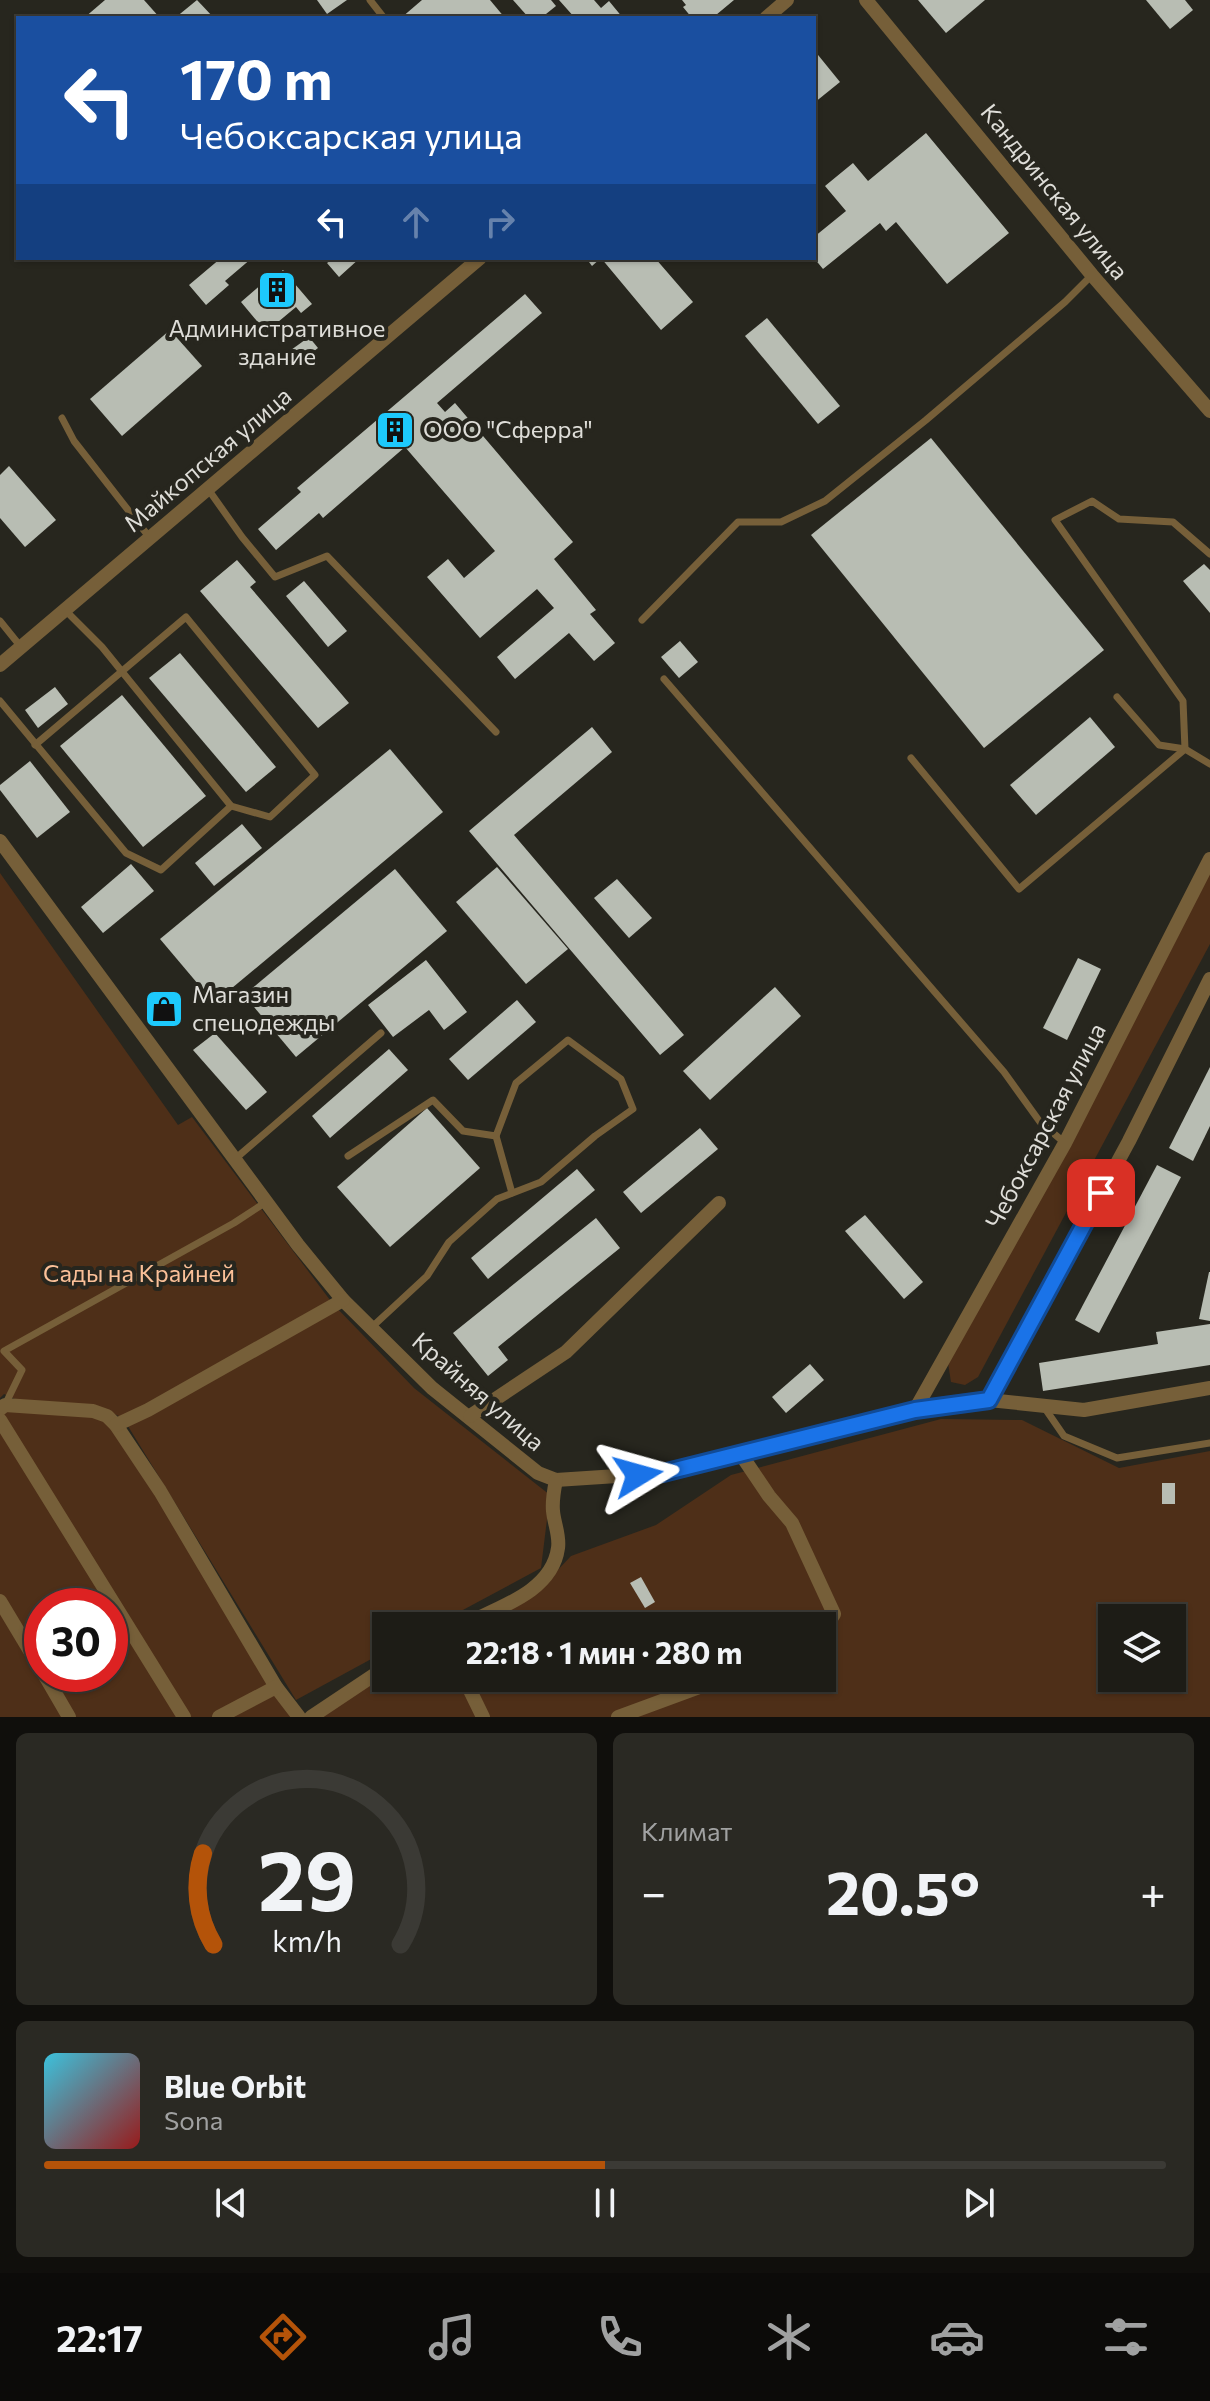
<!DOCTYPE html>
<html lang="ru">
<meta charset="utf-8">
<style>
:root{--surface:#1d1c16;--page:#2a2923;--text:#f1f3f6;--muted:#a0a1a1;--line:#3b3a35;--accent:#b45309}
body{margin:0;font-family:Commissioner,sans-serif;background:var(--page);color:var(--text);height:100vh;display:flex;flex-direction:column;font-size:30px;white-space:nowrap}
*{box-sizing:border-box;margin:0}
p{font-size:26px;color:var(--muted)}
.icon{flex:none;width:44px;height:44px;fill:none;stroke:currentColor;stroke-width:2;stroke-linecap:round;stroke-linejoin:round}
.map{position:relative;height:1717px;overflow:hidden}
.details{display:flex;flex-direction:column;gap:16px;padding:16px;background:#100f0c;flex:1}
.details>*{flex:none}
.hud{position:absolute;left:16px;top:16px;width:800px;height:244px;border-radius:0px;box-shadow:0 2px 6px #0004,0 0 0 2px var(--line);background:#1a4fa0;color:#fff;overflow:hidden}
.controls{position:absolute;left:1098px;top:1604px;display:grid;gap:16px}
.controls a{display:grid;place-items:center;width:88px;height:88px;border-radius:0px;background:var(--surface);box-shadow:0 2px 6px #0004,0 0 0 2px var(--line);font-size:40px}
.speed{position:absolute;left:24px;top:1588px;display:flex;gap:16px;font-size:40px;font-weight:700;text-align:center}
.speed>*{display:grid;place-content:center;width:104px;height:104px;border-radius:50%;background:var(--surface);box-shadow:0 2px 6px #0004,0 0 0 2px var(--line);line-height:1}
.speed .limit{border:12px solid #d22;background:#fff;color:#111}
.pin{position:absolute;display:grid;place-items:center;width:68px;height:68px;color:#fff;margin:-34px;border-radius:16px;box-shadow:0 4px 12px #0006}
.me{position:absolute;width:88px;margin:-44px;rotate:82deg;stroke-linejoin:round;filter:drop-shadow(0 0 6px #0008)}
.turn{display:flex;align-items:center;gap:28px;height:168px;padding:0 32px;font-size:36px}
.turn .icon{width:104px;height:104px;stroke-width:2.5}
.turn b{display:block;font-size:56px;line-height:68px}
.lanes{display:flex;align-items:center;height:76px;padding:0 32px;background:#0003;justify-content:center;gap:40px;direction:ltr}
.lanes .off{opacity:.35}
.big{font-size:60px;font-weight:700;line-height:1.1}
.details .tile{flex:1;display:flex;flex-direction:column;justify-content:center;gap:12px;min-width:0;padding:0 28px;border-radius:12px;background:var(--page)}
.details .dial{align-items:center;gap:0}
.dial svg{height:208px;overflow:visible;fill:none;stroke:var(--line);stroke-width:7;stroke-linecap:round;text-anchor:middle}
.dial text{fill:var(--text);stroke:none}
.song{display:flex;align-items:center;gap:24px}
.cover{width:96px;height:96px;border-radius:12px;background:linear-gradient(135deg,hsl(190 70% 55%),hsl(0 70% 35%))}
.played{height:8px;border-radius:4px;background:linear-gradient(90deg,var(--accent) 50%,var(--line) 50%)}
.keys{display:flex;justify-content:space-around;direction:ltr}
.heat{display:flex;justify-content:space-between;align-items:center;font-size:44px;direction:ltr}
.details .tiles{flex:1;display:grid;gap:16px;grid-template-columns:1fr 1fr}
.tile:last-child{grid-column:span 2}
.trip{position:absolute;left:372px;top:1612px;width:464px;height:80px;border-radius:0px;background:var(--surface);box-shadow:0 2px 6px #0004,0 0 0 2px var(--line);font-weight:700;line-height:80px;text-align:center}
.menu{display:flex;height:128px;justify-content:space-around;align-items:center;background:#0c0b09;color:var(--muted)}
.menu .icon{width:56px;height:56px}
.menu .on{color:var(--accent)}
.menu b{font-size:36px;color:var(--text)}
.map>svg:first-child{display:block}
.green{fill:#4e2f18;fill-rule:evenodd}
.building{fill:#b8bdb3}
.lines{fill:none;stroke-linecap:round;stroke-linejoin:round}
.lane{stroke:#765f39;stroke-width:7}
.street{stroke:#765f39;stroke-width:14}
.route-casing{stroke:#114b97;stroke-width:20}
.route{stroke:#1a73e8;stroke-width:14}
.labels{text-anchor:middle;stroke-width:8;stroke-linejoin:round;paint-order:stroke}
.street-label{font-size:24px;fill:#deddd8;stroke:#27261e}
.poi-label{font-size:24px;fill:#deddd8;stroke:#27261e;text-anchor:start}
.park-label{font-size:24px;fill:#fac098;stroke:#27261e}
</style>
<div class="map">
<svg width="1210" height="1717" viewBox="0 0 1210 1717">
<rect width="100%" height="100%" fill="#27261e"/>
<g class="green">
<path d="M0,873l178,252 14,-8 141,187 81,84 136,107 -9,73 -108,58h-47v25l-90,49 -173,-282 -31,-14 11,9 197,304h-300v-305l37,-3 -33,-15 -4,4zM42,1606h68v68h-68z"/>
<polygon points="1210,873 1210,944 978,1377 965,1385 951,1382 948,1363"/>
<path d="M941,1419l81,1 97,48 91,-17v266h-891l67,-49v10h436v-52h-353l68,-34 34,-36 85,-31 75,-50zM1112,1618h60v60h-60z"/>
</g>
<g class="building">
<polygon points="105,0 144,0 160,18 84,18"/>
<polygon points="197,0 214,18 175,18"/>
<polygon points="317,0 347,0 327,14"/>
<polygon points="422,0 490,0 505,18 401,18"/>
<polygon points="513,0 551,0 556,6 541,18 529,18"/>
<polygon points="559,0 594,0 601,8 609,1 623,18 575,18"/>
<polygon points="682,0 734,0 716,15 719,18 692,18 683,7 686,5"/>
<polygon points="918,0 985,0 946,33"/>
<polygon points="1146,0 1185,0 1193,10 1170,29"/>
<polygon points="814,50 840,82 814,103"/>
<polygon points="926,133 1009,233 947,284 896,222 886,231 880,223 823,269 814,258 814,237 846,211 825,186 853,163 868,181"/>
<polygon points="221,258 252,258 225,281 229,285 206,305 189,285"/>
<polygon points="329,258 360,258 339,277 327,263 331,260"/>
<polygon points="586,258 655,258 693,302 661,330 601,258 592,266"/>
<polygon points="283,270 312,304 301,313 296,307 266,332 241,302 271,276 273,279"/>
<polygon points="525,294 542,313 437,403 445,412 455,403 573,542 554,559 596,610 590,614 615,643 594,661 569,633 515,679 497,657 554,608 537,589 480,638 427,577 448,559 464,578 495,551 405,447 323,518 319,513 276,550 258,529 301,492 297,488"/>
<polygon points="767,318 840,406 818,424 745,336"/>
<polygon points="170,330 202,366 122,436 90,399"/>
<polygon points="309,337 318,348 300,362 291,350"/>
<polygon points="931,438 1104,650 984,748 811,535"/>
<polygon points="9,466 56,520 25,547 0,518 0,475"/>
<polygon points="237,560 256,582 250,587 349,703 318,728 200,591"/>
<polygon points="1204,564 1210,570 1210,613 1183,581"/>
<polygon points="304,581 347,631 328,647 286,596"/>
<polygon points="680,641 698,662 679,678 661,657"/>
<polygon points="180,653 276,767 246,792 149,678"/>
<polygon points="55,687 68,704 38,728 25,710"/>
<polygon points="122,695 206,796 143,847 60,746"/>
<polygon points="1090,717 1115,747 1036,815 1010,785"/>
<polygon points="592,727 612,752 514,835 684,1035 660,1055 469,831"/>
<polygon points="390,749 443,812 214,1003 160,939"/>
<polygon points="30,761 70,812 37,838 0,790 0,785"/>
<polygon points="242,824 262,848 214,886 195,863"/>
<polygon points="131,864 154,891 103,933 81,907"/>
<polygon points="497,867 568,949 526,984 456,902"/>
<polygon points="395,869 447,931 296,1057 244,995"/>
<polygon points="617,879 652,918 629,938 594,898"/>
<polygon points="1078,958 1101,969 1067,1040 1043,1028"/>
<polygon points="426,960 467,1012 444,1030 429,1010 393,1037 368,1005"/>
<polygon points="775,987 801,1016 710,1100 683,1071"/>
<polygon points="517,1000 536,1022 468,1080 449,1059"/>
<polygon points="164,1002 177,1018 166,1028 152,1012"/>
<polygon points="215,1033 267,1092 246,1110 193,1050"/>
<polygon points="389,1049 408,1070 330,1138 312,1116"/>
<polygon points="1210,1067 1210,1126 1193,1161 1169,1148"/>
<polygon points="427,1108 480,1168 390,1247 337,1187"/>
<polygon points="700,1128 718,1149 641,1213 623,1192"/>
<polygon points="1157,1165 1181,1177 1099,1333 1075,1320"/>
<polygon points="577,1169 595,1190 488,1279 471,1258"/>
<polygon points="865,1215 923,1282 904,1299 845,1231"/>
<polygon points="596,1218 620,1248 498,1347 508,1360 488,1376 453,1333"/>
<polygon points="1209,1272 1210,1272 1210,1321 1199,1319"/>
<polygon points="1210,1324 1210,1365 1043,1391 1039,1363 1158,1344 1156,1332"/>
<polygon points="810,1364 824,1380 786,1413 772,1397"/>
<rect x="1162" y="1483" width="13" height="21"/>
<polygon points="641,1577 655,1602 645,1608 630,1583"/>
</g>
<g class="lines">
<g class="lane">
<polyline points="370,0 384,18"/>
<polyline points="62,418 74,441 150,538"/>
<polyline points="208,489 242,537 275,577 327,556 496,732"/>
<polyline points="642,620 738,522 781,522 825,501 926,420 1065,302 1092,275"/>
<polyline points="0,621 21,647"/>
<polyline points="664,679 1004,1072 1040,1122 1065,1143"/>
<polyline points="1117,697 1159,745 1185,749 1210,764"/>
<polyline points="0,701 126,853 161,870 231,806"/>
<polyline points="35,745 186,617 315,775 270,817 231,806 102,647 65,610"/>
<polyline points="911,758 1019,889 1185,749 1183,701 1055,520 1092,501 1119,519 1173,522 1210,554"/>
<polyline points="496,1136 512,1193"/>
<polyline points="348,1156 433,1100 463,1131 496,1136 516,1083 568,1040 621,1079 633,1109 595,1136 541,1182 497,1199 449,1242 427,1276 372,1327"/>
<polyline points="235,1159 381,1033"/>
<polyline points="5,1405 22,1370 4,1351 234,1223 266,1202"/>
<polyline points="1044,1407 1064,1436 1117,1458 1210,1443"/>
</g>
<g class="street">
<polyline points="866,0 1092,275 1210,411"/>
<polyline points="766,18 787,0"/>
<polyline points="0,665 480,258"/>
<polyline points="0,841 298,1245 343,1300 432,1388 538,1473 556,1480 663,1473 915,1410 989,1400 1084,1410 1210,1388"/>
<polyline points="989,1400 1129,1141 1210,979"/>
<polyline points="0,1409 5,1405 93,1411 107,1416 116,1425 160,1491 276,1687 299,1717"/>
<polyline points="915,1410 1065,1143 1210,859"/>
<polyline points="470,1416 566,1352 719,1203"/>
<polyline points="0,1420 184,1717"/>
<polyline points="116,1425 148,1410 343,1300"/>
<polyline points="740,1453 769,1496 792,1523 834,1614 822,1632"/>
<polyline points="0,1601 42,1671"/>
<path d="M461,1626c35,-18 91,-33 97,-78 2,-12 -4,-25 -5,-37 -1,-10 1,-21 3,-31"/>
<polyline points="44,1674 69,1717"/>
<polyline points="464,1678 483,1717"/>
<polyline points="219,1717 276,1687"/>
<polyline points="311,1717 386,1667"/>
<polyline points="618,1717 724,1678"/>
</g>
</g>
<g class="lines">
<defs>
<polyline id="route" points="638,1475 663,1473 915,1410 989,1400 1101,1193"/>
</defs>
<use href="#route" class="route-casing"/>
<use href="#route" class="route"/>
</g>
<defs>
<symbol id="building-square" viewBox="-11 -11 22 22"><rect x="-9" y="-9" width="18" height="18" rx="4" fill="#1dc9fc" stroke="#27261e"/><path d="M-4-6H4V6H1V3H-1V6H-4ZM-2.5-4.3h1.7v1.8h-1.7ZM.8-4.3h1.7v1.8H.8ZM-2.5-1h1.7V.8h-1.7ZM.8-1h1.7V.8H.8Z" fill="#111"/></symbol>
<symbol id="shop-square" viewBox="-11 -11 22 22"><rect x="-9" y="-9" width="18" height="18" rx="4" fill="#1dc9fc" stroke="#27261e"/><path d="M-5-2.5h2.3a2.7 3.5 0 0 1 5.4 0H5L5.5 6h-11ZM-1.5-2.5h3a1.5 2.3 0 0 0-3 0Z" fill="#111"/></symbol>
</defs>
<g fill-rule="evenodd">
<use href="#building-square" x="255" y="268" width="44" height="44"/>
<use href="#building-square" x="373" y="408" width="44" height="44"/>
<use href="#shop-square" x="142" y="987" width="44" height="44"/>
</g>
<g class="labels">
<g class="street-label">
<text transform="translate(1054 192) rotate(51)" y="8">Кандринская улица</text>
<text transform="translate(208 460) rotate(-40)" y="8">Майкопская улица</text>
<text transform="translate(1046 1126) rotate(-62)" y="8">Чебоксарская улица</text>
<text transform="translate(478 1392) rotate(41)" y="8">Крайняя улица</text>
</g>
<g class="poi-label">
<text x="277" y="337" text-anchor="middle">Административное<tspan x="277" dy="28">здание</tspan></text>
<text x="423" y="438">ООО "Сферра"</text>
<text x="192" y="1003">Магазин<tspan x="192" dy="28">спецодежды</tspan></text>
</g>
<g class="park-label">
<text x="139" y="1282">Сады на Крайней</text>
</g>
</g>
</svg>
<div class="controls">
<a><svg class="icon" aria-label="layers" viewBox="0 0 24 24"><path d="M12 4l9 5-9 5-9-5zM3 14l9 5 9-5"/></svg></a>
</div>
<div class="speed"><div class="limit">30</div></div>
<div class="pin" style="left:1101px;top:1193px;background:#d93025"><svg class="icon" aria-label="arrive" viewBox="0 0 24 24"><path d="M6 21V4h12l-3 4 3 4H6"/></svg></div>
<svg class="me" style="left:638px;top:1475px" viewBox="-20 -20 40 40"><path d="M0-17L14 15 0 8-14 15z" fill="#1a73e8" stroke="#fff" stroke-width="4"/></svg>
<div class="trip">22:18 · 1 мин · 280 m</div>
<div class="hud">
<div class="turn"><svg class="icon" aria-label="left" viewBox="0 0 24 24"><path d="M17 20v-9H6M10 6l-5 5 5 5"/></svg><div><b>170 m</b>Чебоксарская улица</div></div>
<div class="lanes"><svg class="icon" aria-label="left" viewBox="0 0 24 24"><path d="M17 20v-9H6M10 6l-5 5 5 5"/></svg><svg class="icon off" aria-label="ahead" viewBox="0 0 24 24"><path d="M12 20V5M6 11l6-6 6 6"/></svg><svg class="icon off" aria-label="right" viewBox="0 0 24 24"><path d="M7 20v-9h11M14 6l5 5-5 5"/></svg></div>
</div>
</div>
<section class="details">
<div class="tiles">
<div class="tile dial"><svg viewBox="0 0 100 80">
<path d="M14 69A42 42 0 1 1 86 69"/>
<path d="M14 69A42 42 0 0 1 10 34" stroke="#b45309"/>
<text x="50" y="56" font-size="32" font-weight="700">29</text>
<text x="50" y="72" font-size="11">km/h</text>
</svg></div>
<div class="tile"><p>Климат</p>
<div class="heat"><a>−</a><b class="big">20.5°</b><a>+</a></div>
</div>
<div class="tile">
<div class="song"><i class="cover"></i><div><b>Blue Orbit</b><p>Sona</p></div></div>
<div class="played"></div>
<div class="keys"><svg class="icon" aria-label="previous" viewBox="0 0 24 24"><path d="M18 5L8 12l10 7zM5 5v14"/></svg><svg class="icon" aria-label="pause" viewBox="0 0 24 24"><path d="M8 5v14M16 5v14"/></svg><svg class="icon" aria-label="next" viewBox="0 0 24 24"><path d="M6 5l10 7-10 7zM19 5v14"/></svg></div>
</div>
</div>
</section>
<nav class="menu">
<b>22:17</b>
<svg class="icon on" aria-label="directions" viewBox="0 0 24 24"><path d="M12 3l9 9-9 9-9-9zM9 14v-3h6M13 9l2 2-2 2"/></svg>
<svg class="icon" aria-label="music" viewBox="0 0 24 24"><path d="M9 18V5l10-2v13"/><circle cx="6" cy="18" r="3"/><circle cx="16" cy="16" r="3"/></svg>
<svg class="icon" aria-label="phone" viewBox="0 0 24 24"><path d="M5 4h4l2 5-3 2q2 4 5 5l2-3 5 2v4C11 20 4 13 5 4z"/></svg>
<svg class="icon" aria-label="climate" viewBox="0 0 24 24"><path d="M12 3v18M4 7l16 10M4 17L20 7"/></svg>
<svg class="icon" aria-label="car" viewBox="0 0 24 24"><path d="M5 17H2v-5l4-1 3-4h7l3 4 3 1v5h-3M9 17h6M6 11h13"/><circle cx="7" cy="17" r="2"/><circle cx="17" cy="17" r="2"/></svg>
<svg class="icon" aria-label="filters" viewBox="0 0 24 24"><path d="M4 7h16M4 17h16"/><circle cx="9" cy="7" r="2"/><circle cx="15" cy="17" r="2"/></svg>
</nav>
